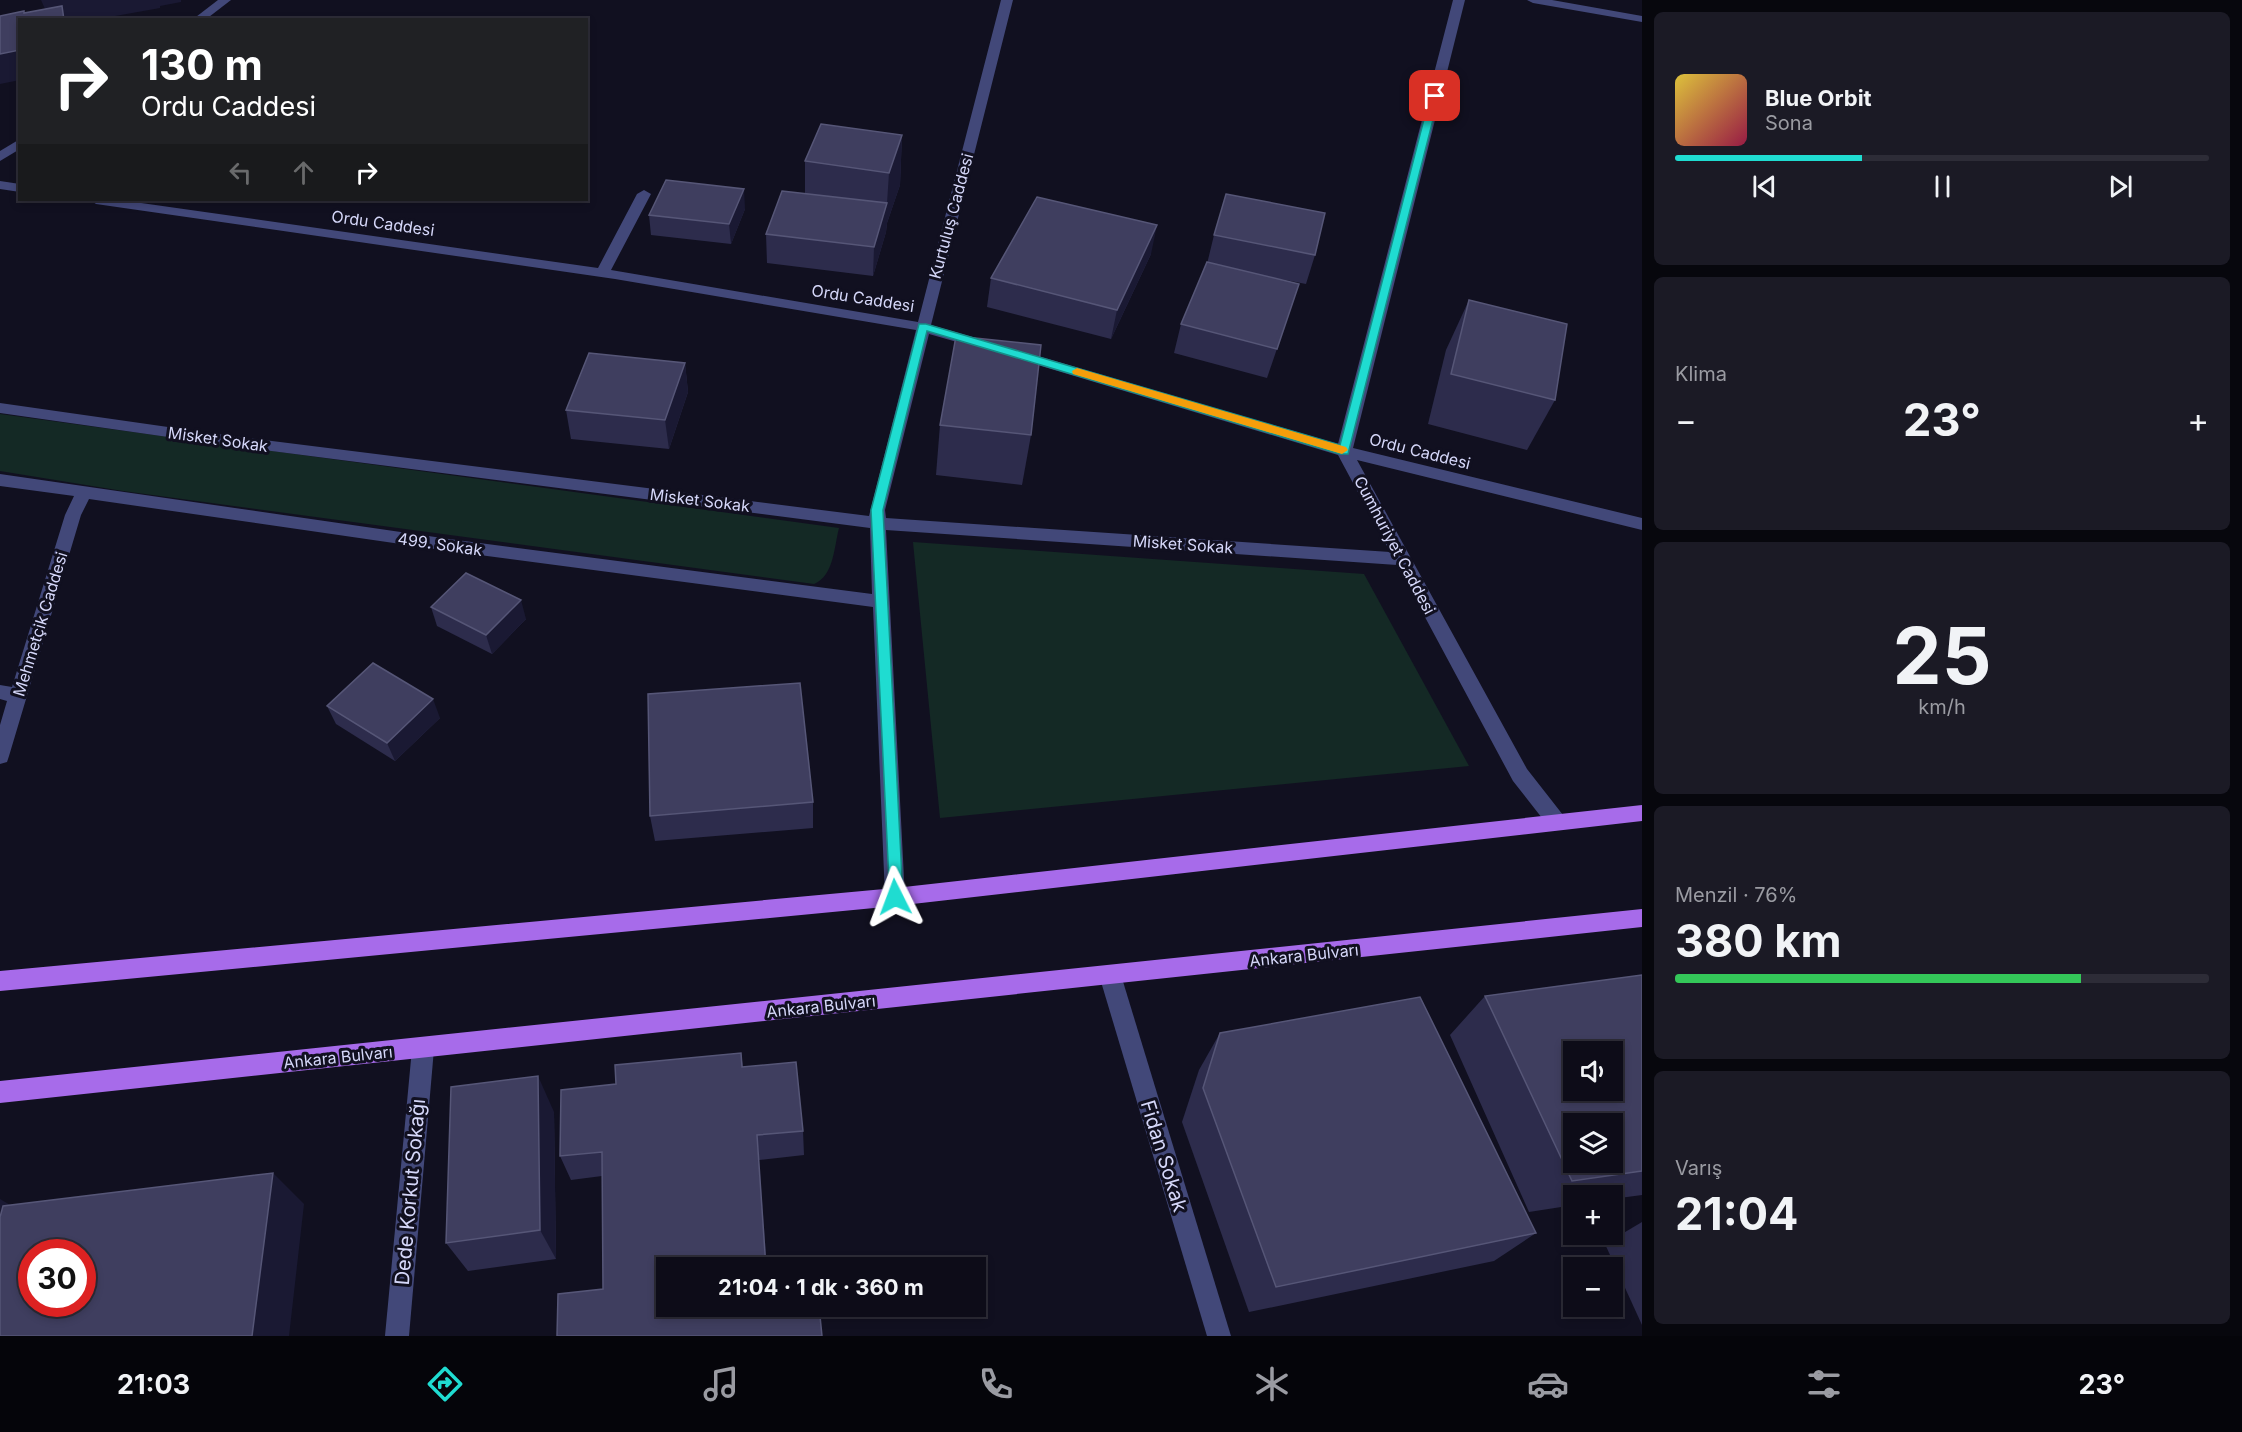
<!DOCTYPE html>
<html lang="tr">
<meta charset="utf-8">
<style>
:root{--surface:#0d0c18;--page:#1b1a25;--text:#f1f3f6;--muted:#9a9ba2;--line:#2d2c37;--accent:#1fdcd1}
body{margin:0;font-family:Inter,sans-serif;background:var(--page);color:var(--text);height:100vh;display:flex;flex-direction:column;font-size:22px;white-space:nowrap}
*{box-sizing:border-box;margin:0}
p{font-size:20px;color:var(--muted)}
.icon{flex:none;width:33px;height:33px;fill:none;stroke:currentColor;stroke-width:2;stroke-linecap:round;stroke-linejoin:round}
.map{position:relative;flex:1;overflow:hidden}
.sheet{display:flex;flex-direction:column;gap:12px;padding:12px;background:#07070d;width:600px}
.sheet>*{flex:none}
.banner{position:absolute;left:18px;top:18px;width:570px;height:183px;border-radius:0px;box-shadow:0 3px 9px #0003,0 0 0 2px var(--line);background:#202124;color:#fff;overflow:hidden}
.fabs{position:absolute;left:1563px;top:1041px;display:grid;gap:12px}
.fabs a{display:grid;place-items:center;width:60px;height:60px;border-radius:0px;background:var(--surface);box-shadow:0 3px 9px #0003,0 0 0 2px var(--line);font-size:30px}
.speed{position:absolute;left:18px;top:1239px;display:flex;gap:12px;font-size:30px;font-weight:700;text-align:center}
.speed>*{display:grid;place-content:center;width:78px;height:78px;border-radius:50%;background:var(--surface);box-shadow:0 3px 9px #0003,0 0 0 2px var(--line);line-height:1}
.speed .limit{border:9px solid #d22;background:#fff;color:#111}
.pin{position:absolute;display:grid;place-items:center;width:51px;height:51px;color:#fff;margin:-26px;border-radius:12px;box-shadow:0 3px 9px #0006}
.me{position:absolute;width:66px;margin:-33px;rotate:357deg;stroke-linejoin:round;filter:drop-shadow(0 0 4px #0008)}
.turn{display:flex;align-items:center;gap:21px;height:126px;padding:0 24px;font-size:27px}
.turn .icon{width:78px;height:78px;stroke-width:2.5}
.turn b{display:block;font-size:42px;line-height:51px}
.lanes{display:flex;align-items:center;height:57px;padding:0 24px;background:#0003;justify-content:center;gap:30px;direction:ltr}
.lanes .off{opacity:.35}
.big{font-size:45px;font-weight:700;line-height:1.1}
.sheet .tile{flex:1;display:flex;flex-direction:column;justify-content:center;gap:9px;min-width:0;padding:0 21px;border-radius:9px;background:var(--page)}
.sheet .dial{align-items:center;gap:0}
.dial b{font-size:78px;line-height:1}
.song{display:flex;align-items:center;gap:18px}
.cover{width:72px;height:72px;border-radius:9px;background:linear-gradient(135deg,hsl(50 70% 55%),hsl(340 70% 35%))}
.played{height:6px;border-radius:3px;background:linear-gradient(90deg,var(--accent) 35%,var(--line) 35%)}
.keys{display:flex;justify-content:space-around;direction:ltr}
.heat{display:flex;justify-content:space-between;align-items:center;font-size:33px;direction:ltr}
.charge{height:9px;border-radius:4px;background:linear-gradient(90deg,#34c759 76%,var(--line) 0)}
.trip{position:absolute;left:656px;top:1257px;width:330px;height:60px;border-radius:0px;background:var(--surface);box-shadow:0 3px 9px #0003,0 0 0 2px var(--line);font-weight:700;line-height:60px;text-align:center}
.tabs{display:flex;height:96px;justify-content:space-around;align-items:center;background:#05050a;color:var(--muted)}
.tabs .icon{width:42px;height:42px}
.tabs .on{color:var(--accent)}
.tabs b{font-size:27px;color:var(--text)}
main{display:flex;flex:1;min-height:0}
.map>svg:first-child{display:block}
.green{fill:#142925}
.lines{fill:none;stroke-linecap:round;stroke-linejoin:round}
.minor{fill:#424879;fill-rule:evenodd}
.major{fill:#a76bea;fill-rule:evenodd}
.wall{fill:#2d2c4c}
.shaded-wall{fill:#1a1933}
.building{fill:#3f3e5f;stroke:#565677;stroke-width:1.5;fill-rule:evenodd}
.route{fill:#1fdcd1;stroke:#148f88;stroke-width:1.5}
.slow{fill:#f59e0b}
.labels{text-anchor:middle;stroke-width:6;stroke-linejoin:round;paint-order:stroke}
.street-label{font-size:16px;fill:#d5d7f9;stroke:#111020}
.near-street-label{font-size:20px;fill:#d5d7f9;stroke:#111020}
</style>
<main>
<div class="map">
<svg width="1642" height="1336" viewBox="0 0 1642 1336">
<rect width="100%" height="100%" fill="#111020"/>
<g class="green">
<path d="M0,414l839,114c-5,19 -5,48 -25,56l-691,-93 -123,-20z"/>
<polygon points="913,542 1364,574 1469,766 940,818"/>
</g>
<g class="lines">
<g class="minor">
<polygon points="218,0 231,0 205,20 192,20"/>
<polygon points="1001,0 1013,0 931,325 983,340 985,343 978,348 929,334 885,510 886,518 1390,552 1338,455 1011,357 1009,354 1016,349 1021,351 1338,444 1453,0 1465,0 1353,448 1642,518 1642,530 1357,460 1527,769 1563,815 1566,821 1563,827 1556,829 1549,827 1513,781 1397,565 886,530 905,897 902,903 895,906 888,903 885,897 873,607 449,551 89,499 81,515 9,756 7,762 0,764 0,725 7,701 0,699 0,685 12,687 65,515 74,496 0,486 0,474 449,539 872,594 870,528 217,444 0,413 0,403 217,434 869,516 916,330 615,279 96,204 90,200 120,200 598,268 637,194 644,190 651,194 611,270 918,322"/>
<polygon points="1527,0 1552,0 1642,16 1642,22 1533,3"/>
<polygon points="20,139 20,149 0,161 0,151"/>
<polygon points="0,181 20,184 20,192 0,189"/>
<polygon points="1110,965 1117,968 1121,975 1231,1336 1207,1336 1099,975 1103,968"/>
<polygon points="423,1038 431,1042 434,1049 409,1336 385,1336 412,1049 415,1042"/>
</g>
<g class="major">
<polygon points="1642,805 1642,821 895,906 0,991 0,971 895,888"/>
<polygon points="1642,909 1642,927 0,1103 0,1081"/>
</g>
</g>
<g class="wall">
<polygon points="902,135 900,185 887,223 886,232 873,276 767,263 766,234 805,193 805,161"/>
<polygon points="745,209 731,244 651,235 649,215"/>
<polygon points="1214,235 1315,255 1306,284 1280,279 1299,284 1267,378 1174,353 1181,324 1207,264"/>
<polygon points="1151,254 1111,339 987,307 991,278"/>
<polygon points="1469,300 1555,400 1527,450 1428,424 1446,350"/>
<polygon points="685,363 688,392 669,449 571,439 566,410"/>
<polygon points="940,425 1031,435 1022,485 936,475"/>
<polygon points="431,607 526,619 492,654 437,626"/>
<polygon points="327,706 440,718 395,761 336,724"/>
<polygon points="813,802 813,828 655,841 650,816"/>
<polygon points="1642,975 1642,1195 1612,1199 1612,1196 1574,1196 1574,1205 1529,1212 1450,1035 1485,996"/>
<polygon points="1220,1033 1536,1233 1494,1261 1249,1312 1182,1122 1199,1070"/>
<polygon points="741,1053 743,1067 803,1131 804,1155 759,1160 603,1289 602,1176 571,1180 560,1156 616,1084"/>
<polygon points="554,1112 556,1259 468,1271 446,1243"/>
<polygon points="1642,1222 1642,1325 1605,1244"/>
</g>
<g class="shaded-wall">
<polygon points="41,0 181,0 181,2 160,6 160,8 93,20 50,20"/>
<polygon points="20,50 20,80 0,84 0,54"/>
<polygon points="902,135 900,185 887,223 886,232 873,276 874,247 887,203 889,173"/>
<polygon points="744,189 745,209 731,244 729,224"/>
<polygon points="1157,225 1151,254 1111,339 1117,310"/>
<polygon points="685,363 688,392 669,449 665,420"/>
<polygon points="521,600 526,619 492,654 486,635"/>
<polygon points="433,699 440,718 395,761 387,743"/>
<polygon points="538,1076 554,1112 556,1259 540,1230"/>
<polygon points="757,1135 759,1160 767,1268 766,1268"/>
<polygon points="273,1173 304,1204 289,1336 252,1336"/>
<polygon points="0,1199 17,1209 0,1298"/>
</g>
<g class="building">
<polygon points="62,6 64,20 20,20 20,50 0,54 0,16 24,11 24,13"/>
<polygon points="821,124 902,135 889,173 805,161"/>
<polygon points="666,180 744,189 729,224 649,215"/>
<polygon points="782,191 887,203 874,247 766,234"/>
<polygon points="1226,194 1325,213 1315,255 1214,235"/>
<polygon points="1037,197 1157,225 1117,310 991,278"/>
<polygon points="1207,262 1299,284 1277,349 1181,324"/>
<polygon points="1469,300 1567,324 1555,400 1451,374"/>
<polygon points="956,336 1041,345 1031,435 940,425"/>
<polygon points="589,353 685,363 665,420 566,410"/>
<polygon points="466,573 521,600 486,635 431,607"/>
<polygon points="373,663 433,699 387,743 327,706"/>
<polygon points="800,683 813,802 650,816 648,694"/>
<path d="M1642,975v196l-70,10 -87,-185zM1574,1052h38v38h-38zM1574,1124h38v38h-38z"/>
<polygon points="1420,997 1536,1233 1276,1287 1203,1088 1220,1033"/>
<polygon points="741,1053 742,1067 796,1062 803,1131 757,1135 766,1268 666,1268 666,1306 819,1306 822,1336 557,1336 558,1294 603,1289 602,1152 560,1156 561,1090 616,1084 615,1065"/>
<polygon points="538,1076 540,1230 446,1243 451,1087"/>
<path d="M273,1173l-21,163h-252v-119l3,-11zM32,1252h50v52h-50z"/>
<polygon points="815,1264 816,1268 781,1268"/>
</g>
<polygon class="route" points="1435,93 1439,96 1348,454 1340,454 927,331 883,510 903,897 901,902 895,904 890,902 871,510 919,324 926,324 1340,445 1430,96"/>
<polygon class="slow" points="1077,368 1346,447 1348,450 1342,454 1073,374 1072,371"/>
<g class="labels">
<g class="street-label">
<text transform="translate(951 216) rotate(-75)" y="6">Kurtuluş Caddesi</text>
<text transform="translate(383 223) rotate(8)" y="6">Ordu Caddesi</text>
<text transform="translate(863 298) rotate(9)" y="6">Ordu Caddesi</text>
<text transform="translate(218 439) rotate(8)" y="6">Misket Sokak</text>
<text transform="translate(1420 451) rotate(14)" y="6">Ordu Caddesi</text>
<text transform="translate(700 500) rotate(7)" y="6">Misket Sokak</text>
<text transform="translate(440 544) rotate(8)" y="6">499. Sokak</text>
<text transform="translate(1183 544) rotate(4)" y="6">Misket Sokak</text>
<text transform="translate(1395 545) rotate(62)" y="6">Cumhuriyet Caddesi</text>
<text transform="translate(40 624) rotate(-73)" y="6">Mehmetçik Caddesi</text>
<text transform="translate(1304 955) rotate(-6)" y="6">Ankara Bulvarı</text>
<text transform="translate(821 1006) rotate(-6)" y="6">Ankara Bulvarı</text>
<text transform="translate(338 1057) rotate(-6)" y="6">Ankara Bulvarı</text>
</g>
<g class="near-street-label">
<text transform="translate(1164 1156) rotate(73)" y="7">Fidan Sokak</text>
<text transform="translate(410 1192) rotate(-85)" y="7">Dede Korkut Sokağı</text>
</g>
</g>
</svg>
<div class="fabs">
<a><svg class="icon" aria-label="sound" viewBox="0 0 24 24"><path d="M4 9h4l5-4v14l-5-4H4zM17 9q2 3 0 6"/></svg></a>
<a><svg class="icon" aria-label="layers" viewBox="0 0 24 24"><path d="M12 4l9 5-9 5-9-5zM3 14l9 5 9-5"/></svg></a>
<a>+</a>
<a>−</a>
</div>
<div class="speed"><div class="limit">30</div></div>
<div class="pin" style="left:1435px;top:96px;background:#d93025"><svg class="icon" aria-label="arrive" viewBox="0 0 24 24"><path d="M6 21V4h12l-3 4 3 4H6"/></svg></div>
<svg class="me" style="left:895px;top:897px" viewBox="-20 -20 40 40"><path d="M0-17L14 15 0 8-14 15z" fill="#1fdcd1" stroke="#fff" stroke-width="4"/></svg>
<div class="trip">21:04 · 1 dk · 360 m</div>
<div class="banner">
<div class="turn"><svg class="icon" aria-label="right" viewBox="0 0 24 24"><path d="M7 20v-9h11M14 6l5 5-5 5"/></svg><div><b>130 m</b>Ordu Caddesi</div></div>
<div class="lanes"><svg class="icon off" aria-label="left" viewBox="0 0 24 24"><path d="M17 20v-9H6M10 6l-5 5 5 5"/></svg><svg class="icon off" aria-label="ahead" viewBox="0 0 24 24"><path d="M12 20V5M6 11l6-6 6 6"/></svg><svg class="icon" aria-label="right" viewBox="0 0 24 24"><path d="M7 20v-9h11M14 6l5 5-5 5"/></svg></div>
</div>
</div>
<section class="sheet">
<div class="tile">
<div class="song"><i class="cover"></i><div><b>Blue Orbit</b><p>Sona</p></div></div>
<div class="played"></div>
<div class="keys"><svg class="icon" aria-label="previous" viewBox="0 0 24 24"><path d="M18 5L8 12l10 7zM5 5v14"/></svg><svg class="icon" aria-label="pause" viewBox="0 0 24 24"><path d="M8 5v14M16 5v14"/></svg><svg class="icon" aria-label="next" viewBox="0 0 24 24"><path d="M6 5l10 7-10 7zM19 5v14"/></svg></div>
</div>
<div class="tile"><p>Klima</p>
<div class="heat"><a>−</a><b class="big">23°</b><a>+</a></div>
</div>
<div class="tile dial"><b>25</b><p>km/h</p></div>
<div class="tile"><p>Menzil · 76%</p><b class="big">380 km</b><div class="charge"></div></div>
<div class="tile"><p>Varış</p><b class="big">21:04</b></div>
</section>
</main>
<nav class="tabs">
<b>21:03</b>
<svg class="icon on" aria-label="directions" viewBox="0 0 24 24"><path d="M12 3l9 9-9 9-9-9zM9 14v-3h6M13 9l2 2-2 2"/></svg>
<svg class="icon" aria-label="music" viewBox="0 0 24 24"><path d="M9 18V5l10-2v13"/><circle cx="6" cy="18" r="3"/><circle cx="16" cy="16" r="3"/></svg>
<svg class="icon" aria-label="phone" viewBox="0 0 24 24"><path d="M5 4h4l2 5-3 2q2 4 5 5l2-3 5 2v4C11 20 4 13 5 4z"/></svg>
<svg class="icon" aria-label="climate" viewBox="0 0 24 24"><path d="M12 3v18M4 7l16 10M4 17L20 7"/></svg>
<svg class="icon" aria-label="car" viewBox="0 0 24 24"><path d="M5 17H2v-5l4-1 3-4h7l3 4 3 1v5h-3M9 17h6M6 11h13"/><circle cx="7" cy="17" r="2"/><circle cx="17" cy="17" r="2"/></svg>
<svg class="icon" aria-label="filters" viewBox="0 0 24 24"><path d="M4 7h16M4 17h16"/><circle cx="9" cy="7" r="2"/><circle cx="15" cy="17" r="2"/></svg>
<b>23°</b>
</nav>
